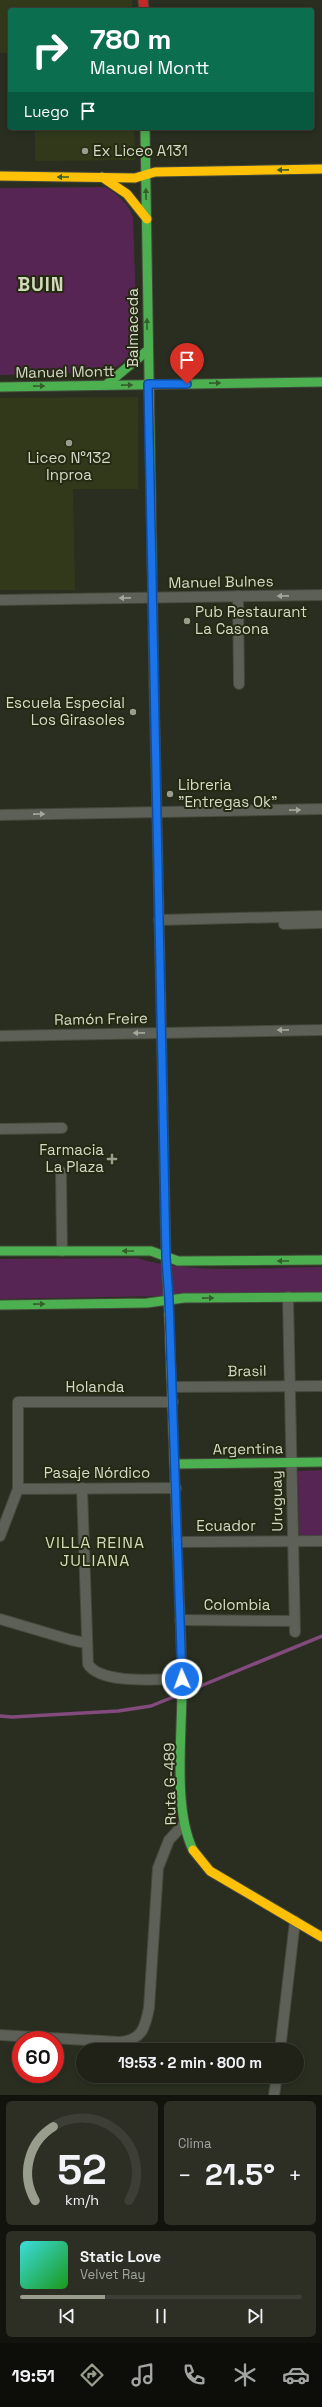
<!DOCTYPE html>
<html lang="es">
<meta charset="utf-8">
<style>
:root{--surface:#202218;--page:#2d2f25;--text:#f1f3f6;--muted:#a2a4a2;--line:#3d3f37;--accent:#989d8e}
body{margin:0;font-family:"Space Grotesk",sans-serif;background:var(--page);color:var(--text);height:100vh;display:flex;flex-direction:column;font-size:15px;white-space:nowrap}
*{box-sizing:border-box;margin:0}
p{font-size:13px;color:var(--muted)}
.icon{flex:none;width:22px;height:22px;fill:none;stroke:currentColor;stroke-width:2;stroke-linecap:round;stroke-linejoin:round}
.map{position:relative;height:2095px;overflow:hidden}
.side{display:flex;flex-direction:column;gap:6px;padding:6px;background:#12130d;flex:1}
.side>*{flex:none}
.banner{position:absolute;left:8px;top:8px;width:306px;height:122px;border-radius:4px;box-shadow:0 2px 6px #0003,0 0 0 1px var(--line);background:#0b6e4f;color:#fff;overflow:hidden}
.speed{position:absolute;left:12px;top:2031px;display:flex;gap:8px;font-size:20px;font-weight:700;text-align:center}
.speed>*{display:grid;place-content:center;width:52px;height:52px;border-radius:50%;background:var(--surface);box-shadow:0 2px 6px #0003,0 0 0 1px var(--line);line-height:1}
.speed .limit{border:6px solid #d22;background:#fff;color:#111}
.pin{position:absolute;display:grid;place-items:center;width:34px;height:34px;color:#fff;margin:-41px -17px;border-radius:50% 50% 50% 0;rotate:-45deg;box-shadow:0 0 4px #0007}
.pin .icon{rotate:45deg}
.me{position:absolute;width:44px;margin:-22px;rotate:358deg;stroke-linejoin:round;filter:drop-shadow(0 0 3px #0008)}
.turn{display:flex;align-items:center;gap:14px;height:84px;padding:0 16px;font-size:18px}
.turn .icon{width:52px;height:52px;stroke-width:2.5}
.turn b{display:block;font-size:28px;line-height:34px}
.then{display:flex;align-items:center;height:38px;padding:0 16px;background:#0003;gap:8px;font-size:15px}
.big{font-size:30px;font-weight:600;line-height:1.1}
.side .tile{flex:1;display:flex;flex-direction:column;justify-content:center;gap:6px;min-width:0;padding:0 14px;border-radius:6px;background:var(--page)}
.side .dial{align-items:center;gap:0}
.dial svg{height:104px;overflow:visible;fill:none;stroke:var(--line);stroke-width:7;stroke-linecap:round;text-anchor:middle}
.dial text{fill:var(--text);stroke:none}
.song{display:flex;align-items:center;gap:12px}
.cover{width:48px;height:48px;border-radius:6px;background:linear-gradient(135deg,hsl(180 70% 55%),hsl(120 70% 35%))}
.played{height:4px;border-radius:2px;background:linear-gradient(90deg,var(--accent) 30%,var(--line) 30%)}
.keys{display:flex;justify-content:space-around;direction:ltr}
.heat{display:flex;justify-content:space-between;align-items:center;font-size:22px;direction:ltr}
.side .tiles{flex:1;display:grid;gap:6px;grid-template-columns:1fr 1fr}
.tile:last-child{grid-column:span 2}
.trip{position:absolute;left:76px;top:2043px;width:228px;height:40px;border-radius:20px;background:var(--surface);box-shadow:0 2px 6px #0003,0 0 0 1px var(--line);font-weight:600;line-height:40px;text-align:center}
.tabs{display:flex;height:64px;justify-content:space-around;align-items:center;background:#0d0e0a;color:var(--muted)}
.tabs .icon{width:28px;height:28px}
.tabs .active{color:var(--accent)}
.tabs b{font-size:18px;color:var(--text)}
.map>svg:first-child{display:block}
.built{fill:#32391b}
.green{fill:#572553}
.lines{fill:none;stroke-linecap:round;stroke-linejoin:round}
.stream{stroke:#824a7d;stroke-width:3.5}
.street-casing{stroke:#45493c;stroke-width:12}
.fast-casing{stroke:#45493c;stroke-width:11}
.slow-casing{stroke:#45493c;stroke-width:11}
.jam-casing{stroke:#45493c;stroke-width:11}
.street{stroke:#5d6056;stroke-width:10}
.fast{stroke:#4caf50;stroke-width:9}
.slow{stroke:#ffc107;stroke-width:9}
.jam{stroke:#c62828;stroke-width:9}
.oneway{fill:#345f2a}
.oneway2{fill:#a4a99b}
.route-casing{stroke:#114b97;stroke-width:10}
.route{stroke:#1a73e8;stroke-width:7}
.poi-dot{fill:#989d8e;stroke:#242a11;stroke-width:1.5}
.labels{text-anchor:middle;stroke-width:4;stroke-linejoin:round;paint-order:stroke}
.poi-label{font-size:15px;fill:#d4d9c9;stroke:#242a11;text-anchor:start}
.street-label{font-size:15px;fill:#d4d9c9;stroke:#242a11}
.neighbourhood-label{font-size:16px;letter-spacing:1px;fill:#d1daba;stroke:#242a11}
.district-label{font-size:19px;font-weight:bold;letter-spacing:1px;fill:#d1daba;stroke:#242a11}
</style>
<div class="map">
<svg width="322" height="2095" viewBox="0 0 322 2095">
<rect width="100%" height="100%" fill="#2a2e20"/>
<g class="built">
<polygon points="0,0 132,0 132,10 10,10 10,53 0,53"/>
<polygon points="35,128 134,128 135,160 35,161"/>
<polygon points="138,397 138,489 73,489 75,590 0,590 0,398"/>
</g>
<g class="green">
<path d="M105,187c10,5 26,19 28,31l4,121 -3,11 -5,7 -19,15 -110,3v-187z"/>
<path d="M137,1258c53,17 128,9 185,9v26l-322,6v-40z"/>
<polygon points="322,1470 322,1537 299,1537 298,1471"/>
</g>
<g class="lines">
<g class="stream">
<polyline points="186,1692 322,1636"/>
<polyline points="0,1716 12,1717 118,1711 151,1706 178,1695"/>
</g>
<defs>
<g id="street">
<polyline points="238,596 239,684"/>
<polyline points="0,600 322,595"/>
<polyline points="0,815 322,809"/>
<polyline points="159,920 322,916"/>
<polyline points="284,924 322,923"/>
<polyline points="0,1036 322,1030"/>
<polyline points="0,1129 62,1128"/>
<polyline points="61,1172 62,1251"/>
<polyline points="288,1297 295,1632"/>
<polyline points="172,1387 322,1386"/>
<path d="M82,1488l6,176c13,21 72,15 94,15"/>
<polyline points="18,1489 176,1488"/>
<polyline points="0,1536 18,1489 18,1402 173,1402"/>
<polyline points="178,1542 322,1541"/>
<polyline points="0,1619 71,1640 86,1643"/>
<polyline points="180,1620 294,1621"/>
<path d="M0,2035l120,7c22,-2 25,-14 29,-34l9,-140 11,-28 14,-15"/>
<polyline points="280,2050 295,1921"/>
<polyline points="274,2095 277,2076"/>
</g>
<g id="fast">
<polyline points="145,128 154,686"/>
<polyline points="106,385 148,350"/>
<polyline points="0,387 322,382"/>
<polyline points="161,1010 166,1257 169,1314"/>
<polyline points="0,1251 151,1251 178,1261 322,1260"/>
<polyline points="169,1300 184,1298 322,1297"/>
<polyline points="0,1305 147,1303 169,1300"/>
<polyline points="175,1464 322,1462"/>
<path d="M177,1540c2,46 4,93 5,139 1,50 -10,128 11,171"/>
</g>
<g id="slow">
<polyline points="0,176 135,178 155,172 322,169"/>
<polyline points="102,177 127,194 147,219"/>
<polyline points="157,818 161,1010"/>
<polyline points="169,1314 177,1540"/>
<polyline points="193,1850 210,1871 322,1937"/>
</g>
<g id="jam">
<polyline points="143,0 144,10"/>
<polyline points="154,686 157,818"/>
</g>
</defs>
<use href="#street" class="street-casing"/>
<use href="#fast" class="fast-casing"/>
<use href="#slow" class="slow-casing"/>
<use href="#jam" class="jam-casing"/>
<use href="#street" class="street"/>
<use href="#fast" class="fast"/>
<use href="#slow" class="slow"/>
<use href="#jam" class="jam"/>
</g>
<defs><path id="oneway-solid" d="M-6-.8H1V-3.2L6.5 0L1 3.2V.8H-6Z"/></defs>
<g class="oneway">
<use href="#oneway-solid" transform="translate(283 170) rotate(179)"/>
<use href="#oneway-solid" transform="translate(63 177) rotate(-180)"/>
<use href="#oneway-solid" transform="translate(146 194) rotate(-91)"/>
<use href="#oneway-solid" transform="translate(147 324) rotate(-91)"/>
<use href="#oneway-solid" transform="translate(215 383) rotate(-1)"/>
<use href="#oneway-solid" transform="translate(127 385) rotate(-1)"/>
<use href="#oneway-solid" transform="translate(39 386) rotate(-1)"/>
<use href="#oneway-solid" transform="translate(128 1251) rotate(-180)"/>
<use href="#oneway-solid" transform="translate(283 1261) rotate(180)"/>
<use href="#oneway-solid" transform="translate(208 1298) rotate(-1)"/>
<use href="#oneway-solid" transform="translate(39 1304) rotate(-1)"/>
</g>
<g class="oneway2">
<use href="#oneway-solid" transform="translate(283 596) rotate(179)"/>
<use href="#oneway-solid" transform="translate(125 598) rotate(179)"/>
<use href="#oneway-solid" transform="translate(295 810) rotate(-1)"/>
<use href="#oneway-solid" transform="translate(39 814) rotate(-1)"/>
<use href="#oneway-solid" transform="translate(283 1030) rotate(179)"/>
<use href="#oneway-solid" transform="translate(139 1033) rotate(179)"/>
</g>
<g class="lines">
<defs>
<polyline id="route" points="182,1679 169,1300 166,1257 148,384 187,384"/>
</defs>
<use href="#route" class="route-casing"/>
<use href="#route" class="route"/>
</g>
<g class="poi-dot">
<circle cx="85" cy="151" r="4"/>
<circle cx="69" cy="443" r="4"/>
<circle cx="187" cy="621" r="4"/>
<circle cx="133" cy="712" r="4"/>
<circle cx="170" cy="794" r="4"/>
<path d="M110 1153h4v4h4v4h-4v4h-4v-4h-4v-4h4z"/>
</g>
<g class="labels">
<g class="poi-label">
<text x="93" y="156">Ex Liceo A131</text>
<text x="69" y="463" text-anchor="middle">Liceo N°132<tspan x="69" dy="17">Inproa</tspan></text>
<text x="195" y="617">Pub Restaurant<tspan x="195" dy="17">La Casona</tspan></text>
<text x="125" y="708" text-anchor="end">Escuela Especial<tspan x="125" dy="17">Los Girasoles</tspan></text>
<text x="178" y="790">Libreria<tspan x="178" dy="17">"Entregas Ok"</tspan></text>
<text x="104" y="1155" text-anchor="end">Farmacia<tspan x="104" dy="17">La Plaza</tspan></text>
</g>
<g class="street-label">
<text transform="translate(133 328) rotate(-90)" y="5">Balmaceda</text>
<text transform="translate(65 372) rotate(-1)" y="5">Manuel Montt</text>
<text transform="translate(221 582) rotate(-1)" y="5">Manuel Bulnes</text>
<text transform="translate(101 1019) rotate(-1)" y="5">Ramón Freire</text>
<text transform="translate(247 1371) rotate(-1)" y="5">Brasil</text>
<text x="95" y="1392">Holanda</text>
<text transform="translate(248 1449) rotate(-1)" y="5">Argentina</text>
<text x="97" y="1478">Pasaje Nórdico</text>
<text transform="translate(277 1501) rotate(-91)" y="5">Uruguay</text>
<text x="226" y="1531">Ecuador</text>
<text x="237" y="1610">Colombia</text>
<text transform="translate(170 1784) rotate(-91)" y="5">Ruta G-489</text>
</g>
<g class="neighbourhood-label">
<text x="95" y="1548">VILLA REINA<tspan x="95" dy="18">JULIANA</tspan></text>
</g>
<g class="district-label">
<text x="41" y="291">BUIN</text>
</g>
</g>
</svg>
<div class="speed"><div class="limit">60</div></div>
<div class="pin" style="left:187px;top:384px;background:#d93025"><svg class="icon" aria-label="arrive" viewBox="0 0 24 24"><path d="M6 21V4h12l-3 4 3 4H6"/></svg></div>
<svg class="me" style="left:182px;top:1679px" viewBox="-20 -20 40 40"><circle r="17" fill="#1a73e8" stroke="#fff" stroke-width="3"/><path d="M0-11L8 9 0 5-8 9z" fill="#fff"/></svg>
<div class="trip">19:53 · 2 min · 800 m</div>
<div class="banner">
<div class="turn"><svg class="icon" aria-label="right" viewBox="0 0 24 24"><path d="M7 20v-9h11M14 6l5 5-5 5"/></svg><div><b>780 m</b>Manuel Montt</div></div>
<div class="then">Luego<svg class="icon" aria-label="arrive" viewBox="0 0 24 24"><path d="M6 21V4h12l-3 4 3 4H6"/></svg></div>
</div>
</div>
<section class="side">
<div class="tiles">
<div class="tile dial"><svg viewBox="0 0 100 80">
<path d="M14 69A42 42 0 1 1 86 69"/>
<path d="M14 69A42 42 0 0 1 28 12" stroke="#989d8e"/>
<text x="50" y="56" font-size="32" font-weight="700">52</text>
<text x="50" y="72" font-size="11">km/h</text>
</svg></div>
<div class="tile"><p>Clima</p>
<div class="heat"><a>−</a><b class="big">21.5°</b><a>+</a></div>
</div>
<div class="tile">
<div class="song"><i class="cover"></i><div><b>Static Love</b><p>Velvet Ray</p></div></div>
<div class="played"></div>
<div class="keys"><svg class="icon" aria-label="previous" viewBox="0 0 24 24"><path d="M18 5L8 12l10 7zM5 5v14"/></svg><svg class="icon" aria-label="pause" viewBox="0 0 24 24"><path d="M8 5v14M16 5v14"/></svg><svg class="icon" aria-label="next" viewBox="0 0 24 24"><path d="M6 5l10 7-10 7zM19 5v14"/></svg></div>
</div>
</div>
</section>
<nav class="tabs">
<b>19:51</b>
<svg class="icon active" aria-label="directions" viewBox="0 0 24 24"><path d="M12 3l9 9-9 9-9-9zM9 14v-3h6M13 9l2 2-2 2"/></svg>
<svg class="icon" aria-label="music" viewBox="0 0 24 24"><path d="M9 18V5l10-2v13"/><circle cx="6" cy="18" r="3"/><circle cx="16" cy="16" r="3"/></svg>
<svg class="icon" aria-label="phone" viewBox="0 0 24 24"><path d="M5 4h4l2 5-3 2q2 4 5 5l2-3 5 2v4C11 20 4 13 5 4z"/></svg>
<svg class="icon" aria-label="climate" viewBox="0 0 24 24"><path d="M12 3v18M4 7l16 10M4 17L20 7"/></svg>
<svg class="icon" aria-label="car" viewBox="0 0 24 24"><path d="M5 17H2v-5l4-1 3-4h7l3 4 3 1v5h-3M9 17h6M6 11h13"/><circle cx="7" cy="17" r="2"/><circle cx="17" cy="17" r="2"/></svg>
</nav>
